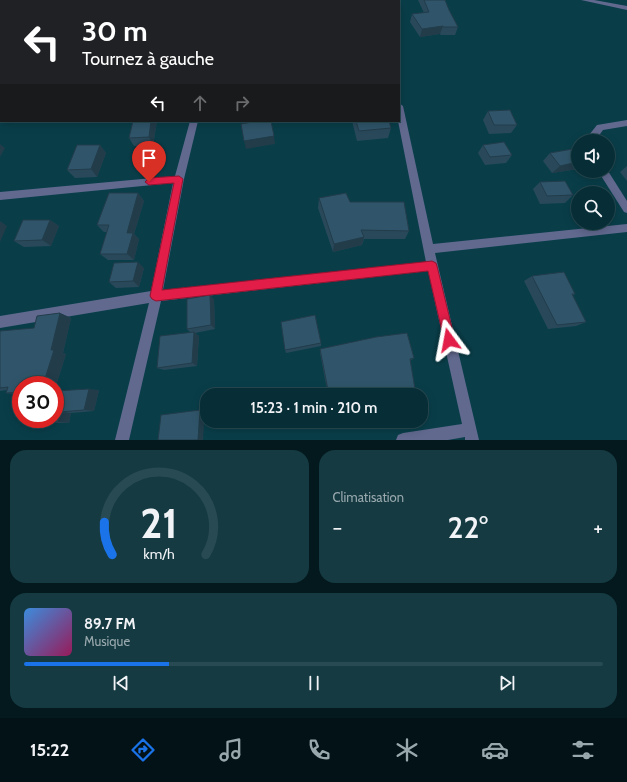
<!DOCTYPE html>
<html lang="fr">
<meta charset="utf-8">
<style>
:root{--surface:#072e37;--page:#153a42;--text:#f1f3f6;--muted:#98a8ad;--line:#284a52;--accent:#1a73e8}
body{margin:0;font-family:Cabin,sans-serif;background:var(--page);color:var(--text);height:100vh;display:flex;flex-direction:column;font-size:15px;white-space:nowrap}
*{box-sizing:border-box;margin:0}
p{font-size:13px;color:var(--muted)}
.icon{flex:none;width:22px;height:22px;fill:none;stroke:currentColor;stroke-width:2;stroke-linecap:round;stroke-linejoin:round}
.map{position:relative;height:440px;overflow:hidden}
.side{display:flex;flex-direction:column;gap:10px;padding:10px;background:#04191e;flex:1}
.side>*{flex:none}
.guide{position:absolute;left:0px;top:0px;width:400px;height:122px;box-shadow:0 2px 10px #0003,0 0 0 1px var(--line);background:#202124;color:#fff;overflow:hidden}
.tools{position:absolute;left:571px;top:134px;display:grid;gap:8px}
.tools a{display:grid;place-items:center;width:44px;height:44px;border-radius:50%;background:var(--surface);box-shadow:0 2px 10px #0003,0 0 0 1px var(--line);font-size:20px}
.speed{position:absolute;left:12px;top:376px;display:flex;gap:8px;font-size:20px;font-weight:700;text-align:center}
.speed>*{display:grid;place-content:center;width:52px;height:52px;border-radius:50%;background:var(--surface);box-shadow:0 2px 10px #0003,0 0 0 1px var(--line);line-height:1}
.speed .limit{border:6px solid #d22;background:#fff;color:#111}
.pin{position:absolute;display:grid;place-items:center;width:34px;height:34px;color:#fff;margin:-41px -17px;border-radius:50% 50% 50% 0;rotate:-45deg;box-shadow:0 0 4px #0007}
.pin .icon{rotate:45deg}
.me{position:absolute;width:44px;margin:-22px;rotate:347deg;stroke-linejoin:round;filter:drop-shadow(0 0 3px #0008)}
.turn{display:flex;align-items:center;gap:14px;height:84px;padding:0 16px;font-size:18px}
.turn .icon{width:52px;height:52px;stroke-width:2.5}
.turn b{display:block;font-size:28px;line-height:34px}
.lanes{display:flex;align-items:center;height:38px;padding:0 16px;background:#0003;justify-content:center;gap:20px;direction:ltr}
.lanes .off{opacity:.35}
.big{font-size:30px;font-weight:600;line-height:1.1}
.side .widget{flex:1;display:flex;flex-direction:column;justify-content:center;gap:6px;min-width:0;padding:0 14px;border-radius:16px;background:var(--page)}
.side .dial{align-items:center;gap:0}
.dial svg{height:104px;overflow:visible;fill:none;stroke:var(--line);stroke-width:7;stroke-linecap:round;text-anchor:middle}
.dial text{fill:var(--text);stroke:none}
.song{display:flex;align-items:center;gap:12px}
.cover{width:48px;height:48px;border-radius:6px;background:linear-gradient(135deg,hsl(210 70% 55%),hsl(330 70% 35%))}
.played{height:4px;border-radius:2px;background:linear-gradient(90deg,var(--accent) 25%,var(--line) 25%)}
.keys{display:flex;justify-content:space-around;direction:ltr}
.heat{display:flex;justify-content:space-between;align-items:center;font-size:22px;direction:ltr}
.side .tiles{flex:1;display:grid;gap:10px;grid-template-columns:1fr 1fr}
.widget:last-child{grid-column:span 2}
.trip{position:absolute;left:200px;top:388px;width:228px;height:40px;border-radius:16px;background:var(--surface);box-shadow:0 2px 10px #0003,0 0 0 1px var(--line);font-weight:600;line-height:40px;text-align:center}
.tabs{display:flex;height:64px;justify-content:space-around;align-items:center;background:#031216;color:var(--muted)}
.tabs .icon{width:28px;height:28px}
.tabs .active{color:var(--accent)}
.tabs b{font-size:18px;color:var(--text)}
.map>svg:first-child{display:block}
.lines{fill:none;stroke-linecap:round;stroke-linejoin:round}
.minor{fill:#61698f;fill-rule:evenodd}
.wall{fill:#29495b}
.shaded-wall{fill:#223c4a}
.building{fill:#30556a;stroke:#223c4a}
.route{fill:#e11d48;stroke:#92132f}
</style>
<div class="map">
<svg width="627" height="440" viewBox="0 0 627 440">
<rect width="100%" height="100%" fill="#093e49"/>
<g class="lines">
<g class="minor">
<rect x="378" y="0" width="6" height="1"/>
<polygon points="581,0 594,0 627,6 627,10"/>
<polygon points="399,103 403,106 433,244 627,224 627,232 435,253 479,440 465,440 465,437 448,440 396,440 398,435 403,433 462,424 428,271 161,301 129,440 115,440 149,303 0,328 0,316 151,291 173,183 0,200 0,192 175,176 190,121 198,121 184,179 163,290 426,262 398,121"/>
<polygon points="627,120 627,126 603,130 595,141 587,141 589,135 597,125"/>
<polygon points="598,171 608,171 627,201 627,213 624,212"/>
</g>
</g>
<g class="wall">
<polygon points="418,0 445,0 449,10 458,27 455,35 441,35 440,34 420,37 410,22 412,14 424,13"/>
<polygon points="488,111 517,125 511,133 489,134 483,120"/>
<polygon points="133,121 157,121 153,145 134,146 129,138"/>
<polygon points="352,121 389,121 391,128 388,138 357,141"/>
<polygon points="100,145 106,153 97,177 75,178 67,170"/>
<polygon points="483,145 512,155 506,163 485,165 478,153"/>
<polygon points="578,149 578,169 552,173 543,161 550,153"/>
<polygon points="627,166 627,181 620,172"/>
<polygon points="540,182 573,195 565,203 540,204 533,189"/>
<polygon points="138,193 144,201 134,234 139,239 134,260 108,260 100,254 107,232 104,232 97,225"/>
<polygon points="319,198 350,202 409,231 405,239 364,239 362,245 333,252 318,208"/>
<polygon points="50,220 59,226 51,246 24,247 14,241"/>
<polygon points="144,268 139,287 116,288 109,282"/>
<polygon points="532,276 575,294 572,296 586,322 576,326 548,329 524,281"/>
<polygon points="210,295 214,300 215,329 195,333 199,336 197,366 164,370 157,368 190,332 187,329"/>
<polygon points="60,313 71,318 63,353 66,354 55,389 55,385 21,385 21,395 6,393 7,390 0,391 0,331 34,328"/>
<polygon points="321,343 321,346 286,353 285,350"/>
<polygon points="320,349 414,358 410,361 416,395 328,395 320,353"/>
<polygon points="99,390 94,411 71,413 69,423 44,423 55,391"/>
<polygon points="332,421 366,421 334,428"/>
</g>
<g class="shaded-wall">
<polygon points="443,26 440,34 420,37 422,29"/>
<polygon points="151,121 157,121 153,145 149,137"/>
<polygon points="274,136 275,144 246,149 244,141"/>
<polygon points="0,144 5,148 0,157"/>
<polygon points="100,145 106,153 97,177 91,169"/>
<polygon points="578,162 578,169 552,173 560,166"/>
<polygon points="138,193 144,201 134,234 139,239 134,260 127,254 127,233"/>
<polygon points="50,220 59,226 51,246 42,240"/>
<polygon points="0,221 7,226 0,242"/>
<polygon points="364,237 362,245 333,252 334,244"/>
<polygon points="138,262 144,268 139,287 133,281"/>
<polygon points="210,295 214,300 215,329 211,325"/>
<polygon points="60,313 71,318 63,353 66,354 55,389 55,385 43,385"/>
<polygon points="194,332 199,336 197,366 192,363"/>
<polygon points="89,389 99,390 94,411 84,410"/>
<polygon points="200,410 205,411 203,440 198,440"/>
<polygon points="60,412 71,413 69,423 58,422"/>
</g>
<g class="building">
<polygon points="143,0 158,0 157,1 142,1"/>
<polygon points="424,0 445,0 449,10 458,27 443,27 443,26 422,29 412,14 429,12"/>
<polygon points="510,110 517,125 494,125 488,111"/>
<polygon points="133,121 151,121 149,137 129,138"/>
<polygon points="259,121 271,121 274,136 244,141 241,124"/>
<polygon points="356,121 389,121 391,128 359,131"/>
<polygon points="504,142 512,155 490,157 483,145"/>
<polygon points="77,145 100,145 91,169 67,170"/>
<polygon points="578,148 578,162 560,166 550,153"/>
<polygon points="565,181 573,195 547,196 540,182"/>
<polygon points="109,193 138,193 127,233 133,233 127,254 100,254 109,225 97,225"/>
<polygon points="346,193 350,202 404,202 409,231 361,230 364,237 334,244 319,198"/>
<polygon points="23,220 50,220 42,240 14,241"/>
<polygon points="138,262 133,281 109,282 114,263"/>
<polygon points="564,272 575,294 572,294 586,322 557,325 532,276"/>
<polygon points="210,295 211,325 187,329 187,299"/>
<polygon points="60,313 51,350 54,350 43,385 21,385 21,392 6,393 8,387 0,388 0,331 34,328 37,316"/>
<polygon points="315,315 321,343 285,350 281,322"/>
<polygon points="194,332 192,363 157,368 160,336"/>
<polygon points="407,333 414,358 410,359 416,395 329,395 320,349 376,337"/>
<polygon points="89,389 84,410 60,412 58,422 44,423 45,419 55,419 55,391"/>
<polygon points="200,410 198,440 158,440 161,415"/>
<polygon points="334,421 366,421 335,427"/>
</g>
<polygon class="route" points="179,176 183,179 162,290 432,261 436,263 437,266 455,340 453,344 449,346 445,344 444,340 428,271 156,301 152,299 150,296 174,183 149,185 145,182 149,178"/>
</svg>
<div class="tools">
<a><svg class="icon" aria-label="sound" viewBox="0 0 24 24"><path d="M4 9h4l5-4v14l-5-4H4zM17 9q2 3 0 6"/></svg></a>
<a><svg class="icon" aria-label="search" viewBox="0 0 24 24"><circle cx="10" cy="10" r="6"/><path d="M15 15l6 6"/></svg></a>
</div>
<div class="speed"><div class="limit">30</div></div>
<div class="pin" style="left:149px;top:182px;background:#d93025"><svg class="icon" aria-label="arrive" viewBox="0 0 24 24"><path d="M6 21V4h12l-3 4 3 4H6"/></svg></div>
<svg class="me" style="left:449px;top:340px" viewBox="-20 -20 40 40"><path d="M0-17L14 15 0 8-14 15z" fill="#e11d48" stroke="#fff" stroke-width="4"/></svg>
<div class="trip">15:23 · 1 min · 210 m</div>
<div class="guide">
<div class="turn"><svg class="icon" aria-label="left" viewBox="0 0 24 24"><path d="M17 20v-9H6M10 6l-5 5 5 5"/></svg><div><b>30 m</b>Tournez à gauche</div></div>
<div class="lanes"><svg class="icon" aria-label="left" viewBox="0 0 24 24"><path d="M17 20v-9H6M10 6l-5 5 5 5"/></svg><svg class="icon off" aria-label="ahead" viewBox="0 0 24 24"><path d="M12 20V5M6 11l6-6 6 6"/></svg><svg class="icon off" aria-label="right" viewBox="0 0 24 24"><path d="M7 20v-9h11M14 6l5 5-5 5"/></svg></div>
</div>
</div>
<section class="side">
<div class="tiles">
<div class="widget dial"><svg viewBox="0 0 100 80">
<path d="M14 69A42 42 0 1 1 86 69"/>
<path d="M14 69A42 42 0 0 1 8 44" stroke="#1a73e8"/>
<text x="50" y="56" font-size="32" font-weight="700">21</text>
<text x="50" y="72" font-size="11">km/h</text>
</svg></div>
<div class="widget"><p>Climatisation</p>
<div class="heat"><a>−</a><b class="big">22°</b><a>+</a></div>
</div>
<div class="widget">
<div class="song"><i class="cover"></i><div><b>89.7 FM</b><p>Musique</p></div></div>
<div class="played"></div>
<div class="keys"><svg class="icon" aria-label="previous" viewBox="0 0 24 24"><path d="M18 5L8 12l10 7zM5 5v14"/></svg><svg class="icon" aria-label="pause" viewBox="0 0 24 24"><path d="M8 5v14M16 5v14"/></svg><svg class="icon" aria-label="next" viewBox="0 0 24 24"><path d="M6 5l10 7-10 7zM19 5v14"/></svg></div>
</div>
</div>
</section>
<nav class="tabs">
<b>15:22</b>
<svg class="icon active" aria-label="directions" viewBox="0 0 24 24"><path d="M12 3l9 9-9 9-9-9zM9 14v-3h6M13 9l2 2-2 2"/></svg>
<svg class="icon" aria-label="music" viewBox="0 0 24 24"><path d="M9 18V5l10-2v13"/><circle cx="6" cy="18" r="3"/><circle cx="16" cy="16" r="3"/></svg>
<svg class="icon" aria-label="phone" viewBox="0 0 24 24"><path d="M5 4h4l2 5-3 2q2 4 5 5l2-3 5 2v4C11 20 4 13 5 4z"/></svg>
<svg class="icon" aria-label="climate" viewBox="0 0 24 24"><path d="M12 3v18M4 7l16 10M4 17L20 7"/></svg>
<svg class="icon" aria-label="car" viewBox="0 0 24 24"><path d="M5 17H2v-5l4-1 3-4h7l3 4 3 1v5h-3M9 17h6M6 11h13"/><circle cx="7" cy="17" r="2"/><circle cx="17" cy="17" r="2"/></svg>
<svg class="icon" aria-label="filters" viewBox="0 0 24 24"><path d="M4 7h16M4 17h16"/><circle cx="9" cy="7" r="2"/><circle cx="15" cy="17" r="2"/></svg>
</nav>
